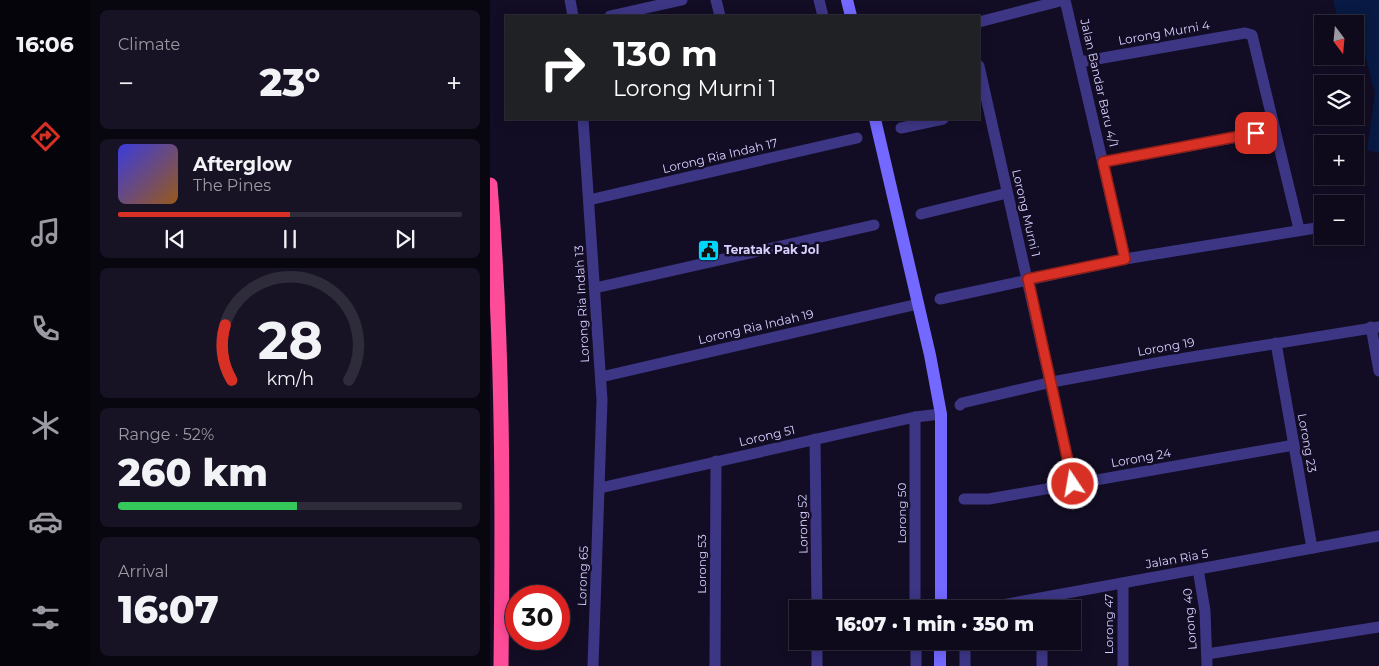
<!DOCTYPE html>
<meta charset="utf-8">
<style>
:root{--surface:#0e0a1b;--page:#171324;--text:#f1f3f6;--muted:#9b9aa3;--line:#2e2b3a;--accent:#d93025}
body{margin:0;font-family:Montserrat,sans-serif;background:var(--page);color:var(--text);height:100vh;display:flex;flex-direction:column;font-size:19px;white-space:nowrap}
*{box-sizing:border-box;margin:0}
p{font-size:16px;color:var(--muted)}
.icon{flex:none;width:28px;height:28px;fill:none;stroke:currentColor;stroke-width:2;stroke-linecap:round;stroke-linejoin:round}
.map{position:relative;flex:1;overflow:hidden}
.details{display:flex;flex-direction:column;gap:10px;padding:10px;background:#08060f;width:400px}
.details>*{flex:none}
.banner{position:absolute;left:15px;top:15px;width:475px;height:105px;border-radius:0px;box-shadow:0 2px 12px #0003,0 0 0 1px var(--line);background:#202124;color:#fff;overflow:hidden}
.needle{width:32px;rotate:164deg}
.tools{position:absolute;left:824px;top:15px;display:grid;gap:10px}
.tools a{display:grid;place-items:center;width:50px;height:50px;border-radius:0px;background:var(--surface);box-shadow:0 2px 12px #0003,0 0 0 1px var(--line);font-size:25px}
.speed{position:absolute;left:15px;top:585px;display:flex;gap:10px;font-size:25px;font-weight:700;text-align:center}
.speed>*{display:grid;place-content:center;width:65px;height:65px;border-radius:50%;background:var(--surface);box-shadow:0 2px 12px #0003,0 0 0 1px var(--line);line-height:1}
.speed .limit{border:8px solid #d22;background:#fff;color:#111}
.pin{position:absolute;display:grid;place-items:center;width:42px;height:42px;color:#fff;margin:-21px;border-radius:10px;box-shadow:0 2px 8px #0006}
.me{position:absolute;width:55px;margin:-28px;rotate:348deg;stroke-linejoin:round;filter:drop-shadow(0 0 4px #0008)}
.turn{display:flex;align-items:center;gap:18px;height:105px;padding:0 25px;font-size:22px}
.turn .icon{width:65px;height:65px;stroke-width:2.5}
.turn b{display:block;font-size:35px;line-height:42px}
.big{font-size:38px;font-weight:800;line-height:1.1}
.details .tile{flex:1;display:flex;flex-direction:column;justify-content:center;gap:8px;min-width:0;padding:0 18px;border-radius:8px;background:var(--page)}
.details .dial{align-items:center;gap:0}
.dial svg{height:130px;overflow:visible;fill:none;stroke:var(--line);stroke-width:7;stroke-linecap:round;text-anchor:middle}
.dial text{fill:var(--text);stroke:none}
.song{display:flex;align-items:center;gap:15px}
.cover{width:60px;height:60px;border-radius:8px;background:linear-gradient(135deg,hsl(240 70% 55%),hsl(30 70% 35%))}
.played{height:5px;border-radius:2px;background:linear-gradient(90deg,var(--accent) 50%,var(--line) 50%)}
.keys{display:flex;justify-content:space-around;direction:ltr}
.heat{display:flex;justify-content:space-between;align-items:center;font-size:28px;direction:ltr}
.charge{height:8px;border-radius:4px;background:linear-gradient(90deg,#34c759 52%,var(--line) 0)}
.trip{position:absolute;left:299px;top:600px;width:292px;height:50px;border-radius:0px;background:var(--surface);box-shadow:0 2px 12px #0003,0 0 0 1px var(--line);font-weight:800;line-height:50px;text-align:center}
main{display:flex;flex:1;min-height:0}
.tab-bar{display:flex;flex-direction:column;width:90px;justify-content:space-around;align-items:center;background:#06040b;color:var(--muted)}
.tab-bar .icon{width:35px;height:35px}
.tab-bar .current{color:var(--accent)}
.tab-bar b{font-size:22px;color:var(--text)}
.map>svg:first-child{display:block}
.water{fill:#081a43}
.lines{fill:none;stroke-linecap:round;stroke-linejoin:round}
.street{stroke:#3d3685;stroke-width:11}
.secondary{stroke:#7368ff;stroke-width:12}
.highway{stroke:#ff4c99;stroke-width:15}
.route-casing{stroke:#8d1f18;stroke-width:12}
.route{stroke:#d93025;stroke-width:9}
.labels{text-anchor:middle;stroke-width:5;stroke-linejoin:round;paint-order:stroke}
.street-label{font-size:12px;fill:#d8d1ff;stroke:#120d24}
.poi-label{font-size:12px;font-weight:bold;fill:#d8d1ff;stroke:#120d24;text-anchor:start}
</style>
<main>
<nav class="tab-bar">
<b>16:06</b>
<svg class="icon current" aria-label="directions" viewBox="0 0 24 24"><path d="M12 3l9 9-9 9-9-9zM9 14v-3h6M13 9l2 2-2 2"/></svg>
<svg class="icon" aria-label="music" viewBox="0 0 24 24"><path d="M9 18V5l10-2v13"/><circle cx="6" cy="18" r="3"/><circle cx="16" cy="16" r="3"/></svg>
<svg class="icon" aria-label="phone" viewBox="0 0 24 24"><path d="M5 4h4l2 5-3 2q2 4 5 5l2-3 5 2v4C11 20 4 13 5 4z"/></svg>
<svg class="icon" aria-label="climate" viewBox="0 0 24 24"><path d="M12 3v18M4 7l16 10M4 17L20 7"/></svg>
<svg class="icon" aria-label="car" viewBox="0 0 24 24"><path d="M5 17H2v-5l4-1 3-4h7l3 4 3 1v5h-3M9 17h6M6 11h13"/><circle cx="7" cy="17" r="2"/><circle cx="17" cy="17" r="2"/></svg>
<svg class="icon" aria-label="filters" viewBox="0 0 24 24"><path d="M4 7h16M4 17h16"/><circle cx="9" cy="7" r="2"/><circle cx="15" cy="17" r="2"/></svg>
</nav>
<section class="details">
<div class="tile"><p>Climate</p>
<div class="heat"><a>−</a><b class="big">23°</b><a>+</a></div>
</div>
<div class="tile">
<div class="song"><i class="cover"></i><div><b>Afterglow</b><p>The Pines</p></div></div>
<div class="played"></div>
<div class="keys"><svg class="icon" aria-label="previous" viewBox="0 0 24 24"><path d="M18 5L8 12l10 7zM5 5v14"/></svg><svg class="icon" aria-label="pause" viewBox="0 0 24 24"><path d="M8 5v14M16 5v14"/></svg><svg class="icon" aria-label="next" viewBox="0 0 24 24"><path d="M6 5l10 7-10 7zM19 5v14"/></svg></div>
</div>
<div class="tile dial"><svg viewBox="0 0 100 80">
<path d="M14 69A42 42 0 1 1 86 69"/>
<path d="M14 69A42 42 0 0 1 10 35" stroke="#d93025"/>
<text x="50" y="56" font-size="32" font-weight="700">28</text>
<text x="50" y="72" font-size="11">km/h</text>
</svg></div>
<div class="tile"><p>Range · 52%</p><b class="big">260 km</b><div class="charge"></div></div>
<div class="tile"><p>Arrival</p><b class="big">16:07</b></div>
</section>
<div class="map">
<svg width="889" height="666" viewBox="0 0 889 666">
<rect width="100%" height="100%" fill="#120d24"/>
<polygon class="water" points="843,0 889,0 889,153 877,150 885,93 869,32 865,29 865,24 858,24 847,16"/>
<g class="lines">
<g class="street">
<polyline points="80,0 83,16"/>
<polyline points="226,0 230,16"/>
<polyline points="329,0 333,16"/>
<polyline points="575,0 635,259"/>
<polyline points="120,16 192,0"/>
<polyline points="489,22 574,0"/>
<polyline points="590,62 755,33 762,35 809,229"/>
<polyline points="489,66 583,484"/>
<polyline points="93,119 112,400 103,666"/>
<polyline points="411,128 453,119"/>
<polyline points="613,162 785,130"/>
<polyline points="99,200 367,138"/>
<polyline points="431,214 517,193"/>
<polyline points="105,288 384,225"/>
<polyline points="450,299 635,259 832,227"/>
<polyline points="881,327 889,371"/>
<polyline points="786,343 822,548"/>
<polyline points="111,377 428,304"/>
<polyline points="470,405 472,403 562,382 671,362 889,327"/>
<polyline points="425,417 425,609"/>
<polyline points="325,439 327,609"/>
<polyline points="110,488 425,417 451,414"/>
<polyline points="474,499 499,499 804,445"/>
<polyline points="708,569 715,611 717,666"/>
<polyline points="633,583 633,666"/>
<polyline points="490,609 889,536"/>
<polyline points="426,641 426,666"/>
<polyline points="717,654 889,627"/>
<polyline points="225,666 226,461"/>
<polyline points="327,666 327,641"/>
<polyline points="475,666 475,641"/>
<polyline points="552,666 552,641"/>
</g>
<g class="secondary">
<polyline points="357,0 361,16"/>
<polyline points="385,119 440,355 451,414 451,609"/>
<polyline points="450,666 450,641"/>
</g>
<path class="highway" d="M0,185c13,160 13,320 11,481"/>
</g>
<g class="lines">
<defs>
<polyline id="route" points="583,484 538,279 635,259 613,162 766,133"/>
</defs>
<use href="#route" class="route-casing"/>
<use href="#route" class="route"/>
</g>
<defs>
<symbol id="civic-square" viewBox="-11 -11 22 22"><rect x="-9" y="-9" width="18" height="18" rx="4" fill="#00d6fc" stroke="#120d24"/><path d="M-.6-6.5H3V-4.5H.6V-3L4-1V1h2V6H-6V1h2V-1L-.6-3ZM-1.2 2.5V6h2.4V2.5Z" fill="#111"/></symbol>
</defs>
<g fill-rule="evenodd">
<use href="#civic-square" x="206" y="238" width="25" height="25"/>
</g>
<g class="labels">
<g class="street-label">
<text transform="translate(674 33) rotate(-10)" y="4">Lorong Murni 4</text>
<text transform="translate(609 83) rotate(77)" y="4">Jalan Bandar Baru 4/1</text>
<text transform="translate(230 156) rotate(-13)" y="4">Lorong Ria Indah 17</text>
<text transform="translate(536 213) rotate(77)" y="4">Lorong Murni 1</text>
<text transform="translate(92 304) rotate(-93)" y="4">Lorong Ria Indah 13</text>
<text transform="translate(266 327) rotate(-13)" y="4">Lorong Ria Indah 19</text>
<text transform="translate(676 347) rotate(-10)" y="4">Lorong 19</text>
<text transform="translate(277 436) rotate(-13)" y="4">Lorong 51</text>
<text transform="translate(817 443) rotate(80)" y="4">Lorong 23</text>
<text transform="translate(651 458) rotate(-10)" y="4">Lorong 24</text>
<text transform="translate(412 513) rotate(-90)" y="4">Lorong 50</text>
<text transform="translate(313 524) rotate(-91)" y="4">Lorong 52</text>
<text transform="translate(687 559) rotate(-10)" y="4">Jalan Ria 5</text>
<text transform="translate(212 564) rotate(-90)" y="4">Lorong 53</text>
<text transform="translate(93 576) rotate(-88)" y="4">Lorong 65</text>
<text transform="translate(700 619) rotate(-95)" y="4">Lorong 40</text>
<text transform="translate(619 624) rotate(-90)" y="4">Lorong 47</text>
</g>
<g class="poi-label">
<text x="234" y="254">Teratak Pak Jol</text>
</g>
</g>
</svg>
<div class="tools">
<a><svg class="needle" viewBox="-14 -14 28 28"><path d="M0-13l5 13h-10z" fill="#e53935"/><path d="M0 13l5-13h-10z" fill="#9b9aa3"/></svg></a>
<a><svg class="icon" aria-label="layers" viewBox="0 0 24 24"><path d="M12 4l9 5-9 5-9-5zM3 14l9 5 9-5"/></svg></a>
<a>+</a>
<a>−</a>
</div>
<div class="speed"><div class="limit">30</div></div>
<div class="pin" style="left:766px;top:133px;background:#d93025"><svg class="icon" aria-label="arrive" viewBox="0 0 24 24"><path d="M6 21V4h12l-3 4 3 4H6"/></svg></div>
<svg class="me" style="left:583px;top:484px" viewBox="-20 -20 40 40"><circle r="17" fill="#d93025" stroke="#fff" stroke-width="3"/><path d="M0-11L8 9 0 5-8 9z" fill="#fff"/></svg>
<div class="trip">16:07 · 1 min · 350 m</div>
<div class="banner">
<div class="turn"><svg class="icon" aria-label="right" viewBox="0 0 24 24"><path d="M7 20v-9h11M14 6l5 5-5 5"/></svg><div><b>130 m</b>Lorong Murni 1</div></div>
</div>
</div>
</main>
